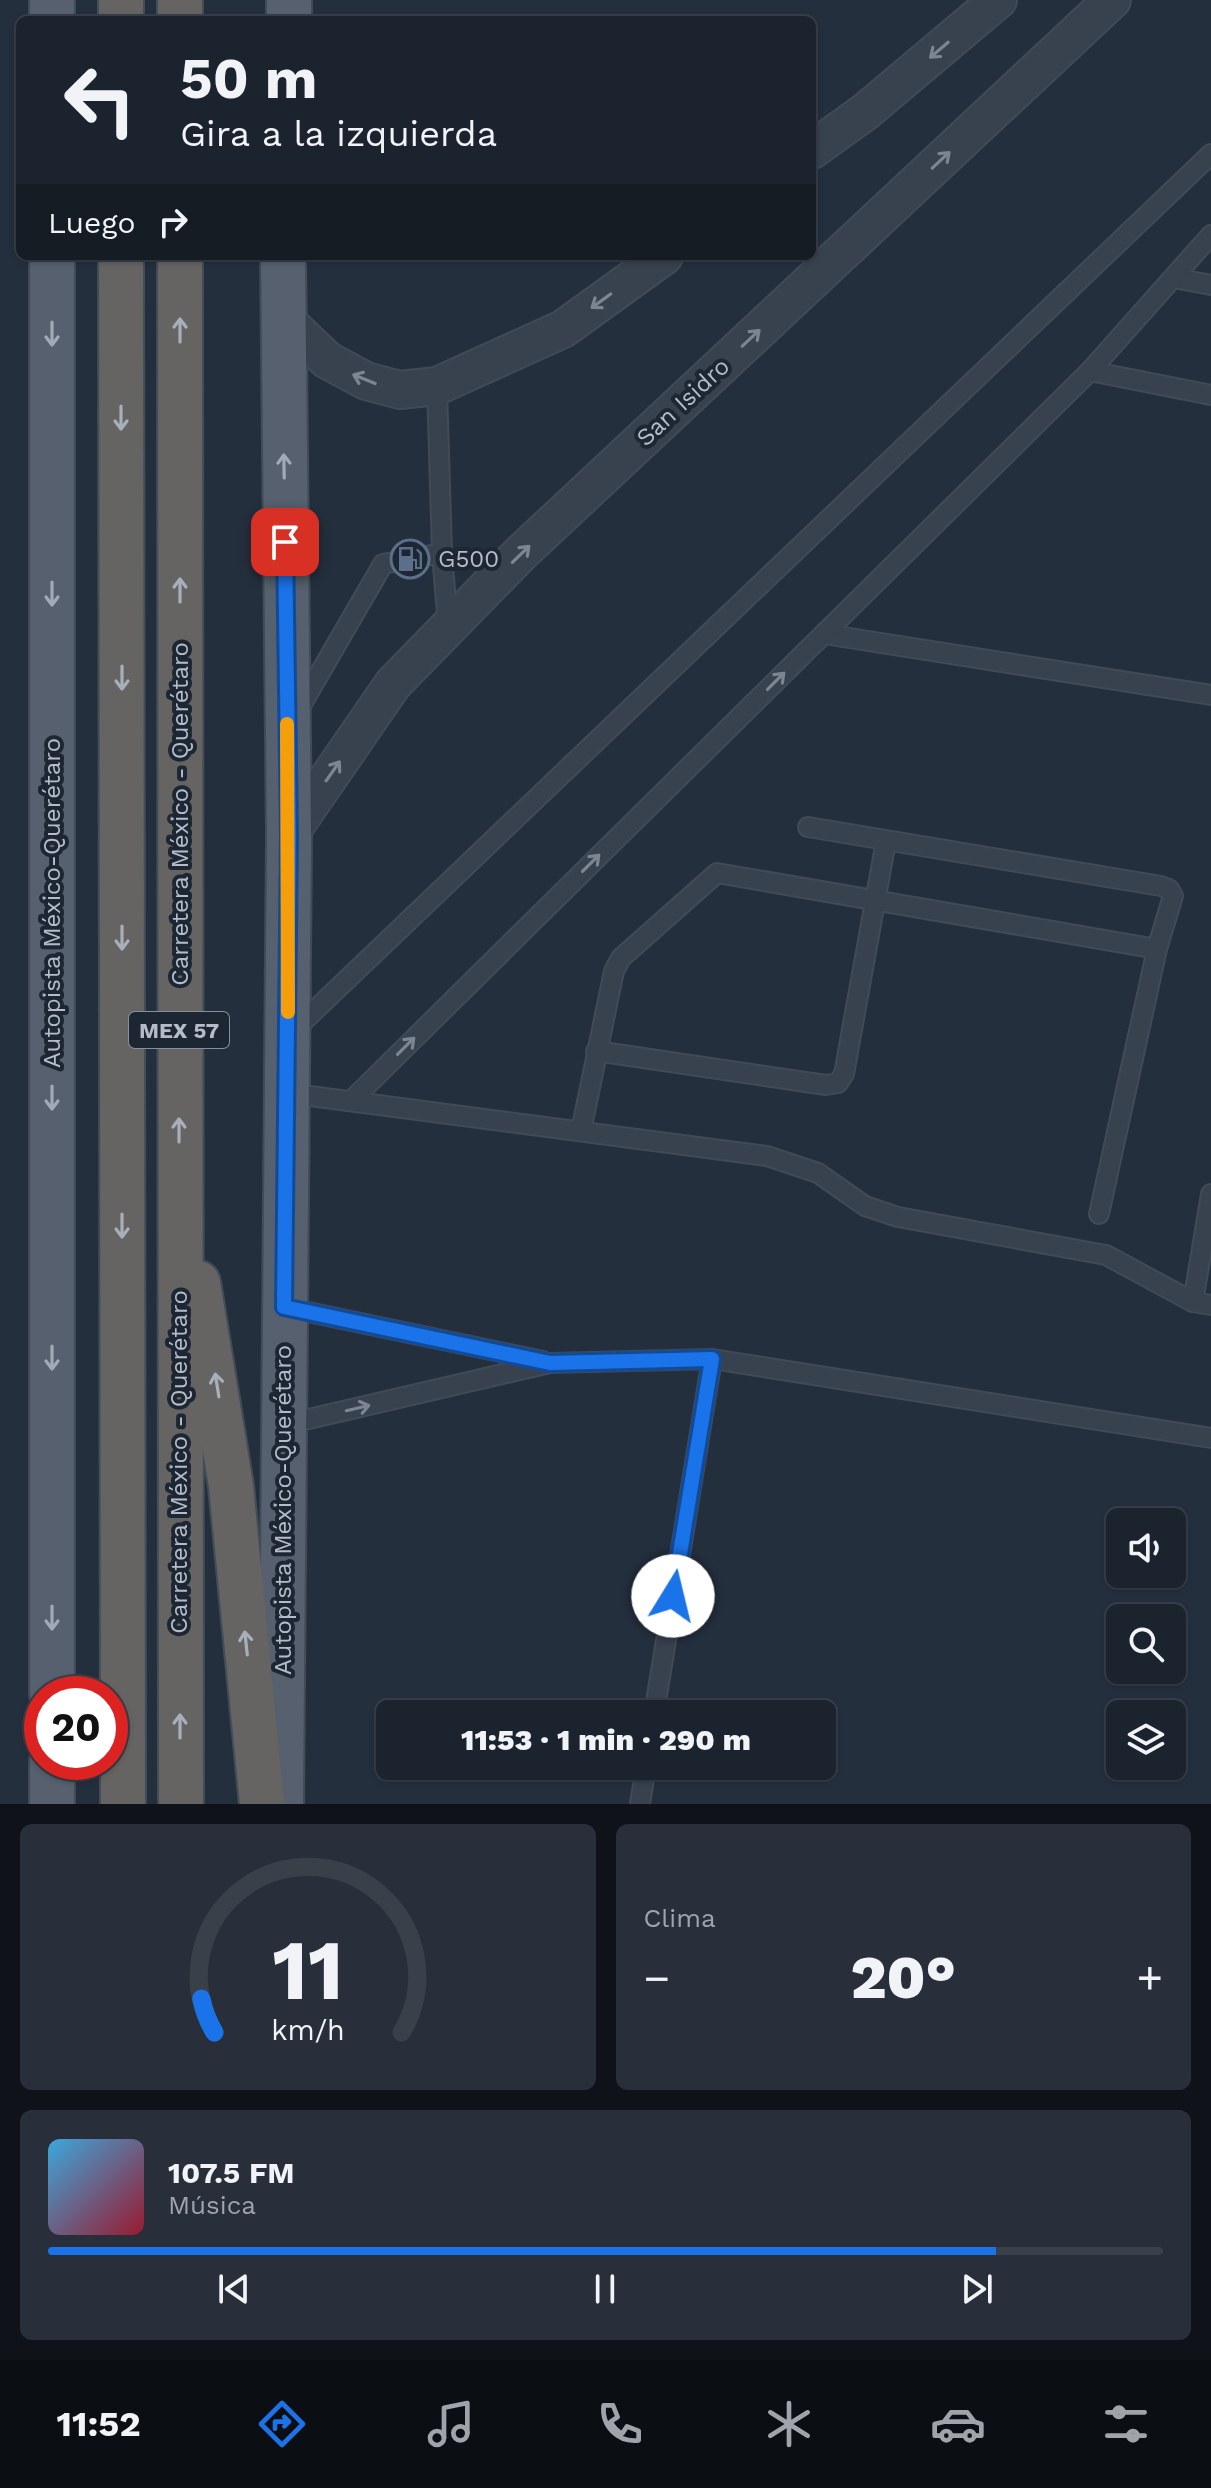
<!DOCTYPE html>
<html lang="es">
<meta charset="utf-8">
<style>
:root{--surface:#1b232e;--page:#282f3a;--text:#f1f3f6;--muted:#a0a4aa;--line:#39404a;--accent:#1a73e8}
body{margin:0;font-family:"Work Sans",sans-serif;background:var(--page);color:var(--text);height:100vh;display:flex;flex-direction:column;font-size:30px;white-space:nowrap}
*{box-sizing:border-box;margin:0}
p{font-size:26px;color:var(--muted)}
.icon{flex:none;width:44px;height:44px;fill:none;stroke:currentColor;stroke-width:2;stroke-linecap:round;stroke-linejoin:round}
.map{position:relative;height:1804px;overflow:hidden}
.sheet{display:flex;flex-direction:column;gap:20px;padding:20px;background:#0f1319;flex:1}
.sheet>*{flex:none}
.guide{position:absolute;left:16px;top:16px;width:800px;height:244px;border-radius:12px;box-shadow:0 2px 6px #0004,0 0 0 2px var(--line);background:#1b232e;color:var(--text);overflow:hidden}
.fabs{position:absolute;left:1106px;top:1508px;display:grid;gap:16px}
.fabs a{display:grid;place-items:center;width:80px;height:80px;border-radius:12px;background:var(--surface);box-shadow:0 2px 6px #0004,0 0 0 2px var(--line);font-size:40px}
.speed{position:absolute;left:24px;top:1676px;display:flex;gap:16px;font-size:40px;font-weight:700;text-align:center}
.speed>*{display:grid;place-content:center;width:104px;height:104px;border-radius:50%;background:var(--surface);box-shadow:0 2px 6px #0004,0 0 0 2px var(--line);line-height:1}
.speed .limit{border:12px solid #d22;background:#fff;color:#111}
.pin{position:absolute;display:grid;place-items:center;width:68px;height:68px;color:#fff;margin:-34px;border-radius:16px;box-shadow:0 4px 12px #0006}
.me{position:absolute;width:88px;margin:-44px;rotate:9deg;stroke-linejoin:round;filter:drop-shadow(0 0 6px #0008)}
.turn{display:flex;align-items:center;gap:28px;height:168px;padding:0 32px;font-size:36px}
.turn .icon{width:104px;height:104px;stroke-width:2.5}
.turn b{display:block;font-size:56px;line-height:68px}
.then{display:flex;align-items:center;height:76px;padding:0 32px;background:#0003;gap:16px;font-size:30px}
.big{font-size:60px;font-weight:800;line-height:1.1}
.sheet .card{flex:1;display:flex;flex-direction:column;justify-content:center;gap:12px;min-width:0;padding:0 28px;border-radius:12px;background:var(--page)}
.sheet .dial{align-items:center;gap:0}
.dial svg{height:208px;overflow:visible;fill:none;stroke:var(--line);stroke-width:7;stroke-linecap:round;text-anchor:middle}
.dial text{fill:var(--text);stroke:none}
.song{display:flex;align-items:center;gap:24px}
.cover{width:96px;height:96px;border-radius:12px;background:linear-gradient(135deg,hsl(200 70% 55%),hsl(350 70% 35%))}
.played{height:8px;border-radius:4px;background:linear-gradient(90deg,var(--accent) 85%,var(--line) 85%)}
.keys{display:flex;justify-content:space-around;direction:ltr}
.heat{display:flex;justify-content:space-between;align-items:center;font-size:44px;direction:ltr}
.sheet .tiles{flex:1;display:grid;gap:20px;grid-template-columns:1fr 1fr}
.card:last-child{grid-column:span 2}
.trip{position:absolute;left:376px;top:1700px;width:460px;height:80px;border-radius:12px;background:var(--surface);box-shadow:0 2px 6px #0004,0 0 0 2px var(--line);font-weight:800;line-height:80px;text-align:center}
.tab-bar{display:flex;height:128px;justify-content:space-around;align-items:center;background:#0b0e12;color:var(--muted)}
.tab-bar .icon{width:56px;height:56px}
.tab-bar .current{color:var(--accent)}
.tab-bar b{font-size:36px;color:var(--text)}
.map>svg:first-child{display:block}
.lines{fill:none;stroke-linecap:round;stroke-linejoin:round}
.service-casing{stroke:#414a57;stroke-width:22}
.minor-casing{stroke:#414a57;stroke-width:40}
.primary-casing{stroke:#414a57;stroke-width:48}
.trunk-casing{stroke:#434c59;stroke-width:48}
.service{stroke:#38414e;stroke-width:18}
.minor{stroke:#38414e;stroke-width:36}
.primary{stroke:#56606e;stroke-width:44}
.trunk{stroke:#656462;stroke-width:44}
.oneway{stroke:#7c8592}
.oneway2{stroke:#a8afba}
.oneway3{stroke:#a1aab7}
.route-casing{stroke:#114b97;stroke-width:20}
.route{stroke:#1a73e8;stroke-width:14}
.slow{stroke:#f59e0b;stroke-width:14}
.labels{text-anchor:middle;stroke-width:8;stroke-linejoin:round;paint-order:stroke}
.shield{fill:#1d2633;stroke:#878f9c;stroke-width:2}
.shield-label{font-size:22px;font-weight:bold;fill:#b4bcc9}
.street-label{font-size:24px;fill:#b4bcc9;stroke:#1d2633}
.poi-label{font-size:24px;fill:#b4bcc9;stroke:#1d2633;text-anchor:start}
</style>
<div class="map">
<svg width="1211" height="1804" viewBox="0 0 1211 1804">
<rect width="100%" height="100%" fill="#242f3e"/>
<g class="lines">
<defs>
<g id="service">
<polyline points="1174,278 1211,285"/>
<polyline points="1090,371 1211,395"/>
<polyline points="442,553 448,626"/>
<polyline points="824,634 1211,695"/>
<polyline points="299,709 383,564 442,553 437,386"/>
<polyline points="292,1032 1211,154"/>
<polyline points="596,1051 826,1085 838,1083 844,1074 886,841"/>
<polyline points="287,1093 767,1156 818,1173 865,1206 898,1217 1106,1255 1193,1302 1211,1305"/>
<polyline points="351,1101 1090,371 1211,235"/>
<polyline points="581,1131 614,971 621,958 717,873 1157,949 1173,896 1169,889 1161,886 808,827"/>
<polyline points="1099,1214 1157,949"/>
<polyline points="1193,1302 1211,1194"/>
<polyline points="284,1307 543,1361"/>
<polyline points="283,1425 550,1363 712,1359 1211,1438"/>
<polyline points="654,1714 712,1359"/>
<polyline points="640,1804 646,1766"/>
</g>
<g id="minor">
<polyline points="812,150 865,112 998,0"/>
<polyline points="282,317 327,360 366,381 400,390 437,386 563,329 664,256"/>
<polyline points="289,835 393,684 520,554 1112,0"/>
</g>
<g id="primary">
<polyline points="52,0 52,20"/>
<polyline points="289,20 289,0"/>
<polyline points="52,1694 52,256"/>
<polyline points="52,1804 52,1762"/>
<polyline points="281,1804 289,835 283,256"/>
</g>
<g id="trunk">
<polyline points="121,0 121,20"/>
<polyline points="180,0 180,20"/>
<polyline points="121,256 123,1804"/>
<polyline points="180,256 181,1804"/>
<polyline points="198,1283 231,1486 262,1804"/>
</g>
</defs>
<use href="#service" class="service-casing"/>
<use href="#minor" class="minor-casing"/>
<use href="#primary" class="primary-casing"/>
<use href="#trunk" class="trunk-casing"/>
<use href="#service" class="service"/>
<use href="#minor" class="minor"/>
<use href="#primary" class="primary"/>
<use href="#trunk" class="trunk"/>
</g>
<defs><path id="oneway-shaft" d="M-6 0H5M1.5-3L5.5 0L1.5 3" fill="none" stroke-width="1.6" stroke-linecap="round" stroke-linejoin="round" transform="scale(2)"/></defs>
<g class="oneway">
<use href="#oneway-shaft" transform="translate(939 50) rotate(140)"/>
<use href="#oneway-shaft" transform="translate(941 160) rotate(-43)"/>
<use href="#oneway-shaft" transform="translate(601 301) rotate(144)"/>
<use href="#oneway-shaft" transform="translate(751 338) rotate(-43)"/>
<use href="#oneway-shaft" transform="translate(364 379) rotate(-158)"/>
<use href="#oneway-shaft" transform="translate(521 554) rotate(-44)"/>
<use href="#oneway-shaft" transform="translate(776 681) rotate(-45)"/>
<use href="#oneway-shaft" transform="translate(333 771) rotate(-55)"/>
<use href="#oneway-shaft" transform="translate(591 863) rotate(-45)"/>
<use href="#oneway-shaft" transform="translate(406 1046) rotate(-45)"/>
<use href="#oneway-shaft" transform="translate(358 1408) rotate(-13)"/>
</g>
<g class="oneway2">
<use href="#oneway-shaft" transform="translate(180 330) rotate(-90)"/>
<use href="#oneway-shaft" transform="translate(121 418) rotate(90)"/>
<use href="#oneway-shaft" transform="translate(180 590) rotate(-90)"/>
<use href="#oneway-shaft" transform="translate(122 678) rotate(90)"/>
<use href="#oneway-shaft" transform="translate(122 938) rotate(90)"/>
<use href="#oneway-shaft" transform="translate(179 1130) rotate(-90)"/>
<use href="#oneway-shaft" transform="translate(122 1226) rotate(90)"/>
<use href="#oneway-shaft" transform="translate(217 1385) rotate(-99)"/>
<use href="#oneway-shaft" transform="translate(246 1643) rotate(-96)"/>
<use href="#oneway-shaft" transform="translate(180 1726) rotate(-90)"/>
</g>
<g class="oneway3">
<use href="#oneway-shaft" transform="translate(52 334) rotate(90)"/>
<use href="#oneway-shaft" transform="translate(284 466) rotate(-91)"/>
<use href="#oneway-shaft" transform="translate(52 594) rotate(90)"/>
<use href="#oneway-shaft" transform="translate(52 1098) rotate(90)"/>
<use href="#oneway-shaft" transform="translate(52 1358) rotate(90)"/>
<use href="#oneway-shaft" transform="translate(52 1618) rotate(90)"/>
</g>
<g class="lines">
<defs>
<polyline id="route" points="285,542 289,835 284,1307 550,1363 712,1359 673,1596"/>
</defs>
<use href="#route" class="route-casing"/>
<use href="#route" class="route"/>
<polyline class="slow" points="287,724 288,1012"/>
</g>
<defs>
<symbol id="fuel-ring" viewBox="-11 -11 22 22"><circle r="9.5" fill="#1d2633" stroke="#5c6f8a" stroke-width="1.5"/><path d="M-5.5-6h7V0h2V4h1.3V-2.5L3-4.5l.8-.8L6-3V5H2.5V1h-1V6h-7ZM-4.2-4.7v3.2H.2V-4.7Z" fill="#5c6f8a"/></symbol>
</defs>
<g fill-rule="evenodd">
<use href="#fuel-ring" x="388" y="537" width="44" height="44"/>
</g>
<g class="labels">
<rect class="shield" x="129" y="1012" width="100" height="36" rx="6"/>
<g class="shield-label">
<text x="179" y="1038">MEX 57</text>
</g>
<g class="street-label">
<text transform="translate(683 402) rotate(-43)" y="8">San Isidro</text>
<text transform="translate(180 814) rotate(-90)" y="8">Carretera México - Querétaro</text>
<text transform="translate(52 903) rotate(-90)" y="8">Autopista México-Querétaro</text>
<text transform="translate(179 1462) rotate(-90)" y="8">Carretera México - Querétaro</text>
<text transform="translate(283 1510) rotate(-90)" y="8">Autopista México-Querétaro</text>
</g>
<g class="poi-label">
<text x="438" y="567">G500</text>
</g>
</g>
</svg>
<div class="fabs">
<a><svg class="icon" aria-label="sound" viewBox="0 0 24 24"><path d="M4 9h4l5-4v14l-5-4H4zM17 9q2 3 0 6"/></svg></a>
<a><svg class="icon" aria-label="search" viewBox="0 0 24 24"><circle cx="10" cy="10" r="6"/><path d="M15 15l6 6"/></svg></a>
<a><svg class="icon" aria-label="layers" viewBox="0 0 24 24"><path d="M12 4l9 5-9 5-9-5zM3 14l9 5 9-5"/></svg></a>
</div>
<div class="speed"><div class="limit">20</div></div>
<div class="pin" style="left:285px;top:542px;background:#d93025"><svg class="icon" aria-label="arrive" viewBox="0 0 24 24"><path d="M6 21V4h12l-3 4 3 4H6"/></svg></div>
<svg class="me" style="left:673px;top:1596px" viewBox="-20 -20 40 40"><circle r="19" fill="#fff"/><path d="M0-13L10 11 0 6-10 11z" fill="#1a73e8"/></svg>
<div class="trip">11:53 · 1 min · 290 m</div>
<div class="guide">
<div class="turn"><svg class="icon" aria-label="left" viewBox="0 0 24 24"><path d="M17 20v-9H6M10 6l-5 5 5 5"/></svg><div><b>50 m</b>Gira a la izquierda</div></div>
<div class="then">Luego<svg class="icon" aria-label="right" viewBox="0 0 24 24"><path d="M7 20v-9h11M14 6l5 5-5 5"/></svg></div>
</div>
</div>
<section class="sheet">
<div class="tiles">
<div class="card dial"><svg viewBox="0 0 100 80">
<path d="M14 69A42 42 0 1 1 86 69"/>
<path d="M14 69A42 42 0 0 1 9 56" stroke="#1a73e8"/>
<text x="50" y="56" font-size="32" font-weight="700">11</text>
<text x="50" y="72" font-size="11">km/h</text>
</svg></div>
<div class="card"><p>Clima</p>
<div class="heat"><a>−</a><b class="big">20°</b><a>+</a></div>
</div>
<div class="card">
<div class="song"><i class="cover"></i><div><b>107.5 FM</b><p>Música</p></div></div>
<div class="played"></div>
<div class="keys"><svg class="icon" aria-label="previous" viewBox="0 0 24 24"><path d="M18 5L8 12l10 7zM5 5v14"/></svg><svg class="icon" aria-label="pause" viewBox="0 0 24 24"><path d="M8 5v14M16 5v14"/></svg><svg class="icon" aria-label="next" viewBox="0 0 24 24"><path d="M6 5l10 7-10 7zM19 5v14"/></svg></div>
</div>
</div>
</section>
<nav class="tab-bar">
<b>11:52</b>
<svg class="icon current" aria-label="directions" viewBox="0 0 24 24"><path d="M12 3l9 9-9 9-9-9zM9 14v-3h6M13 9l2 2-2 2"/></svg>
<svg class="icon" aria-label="music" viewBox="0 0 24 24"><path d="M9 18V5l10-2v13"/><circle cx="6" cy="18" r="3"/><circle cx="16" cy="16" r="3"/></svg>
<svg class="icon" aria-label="phone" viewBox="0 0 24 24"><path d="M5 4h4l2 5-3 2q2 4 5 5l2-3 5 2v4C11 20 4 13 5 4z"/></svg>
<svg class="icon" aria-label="climate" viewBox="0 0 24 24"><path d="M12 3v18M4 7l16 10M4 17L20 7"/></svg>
<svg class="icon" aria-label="car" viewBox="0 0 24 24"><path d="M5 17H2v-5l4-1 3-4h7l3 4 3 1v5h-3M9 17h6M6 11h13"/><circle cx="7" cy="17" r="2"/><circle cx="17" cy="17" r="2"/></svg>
<svg class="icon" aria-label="filters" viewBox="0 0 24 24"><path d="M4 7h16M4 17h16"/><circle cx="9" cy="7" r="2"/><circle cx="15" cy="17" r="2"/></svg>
</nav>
